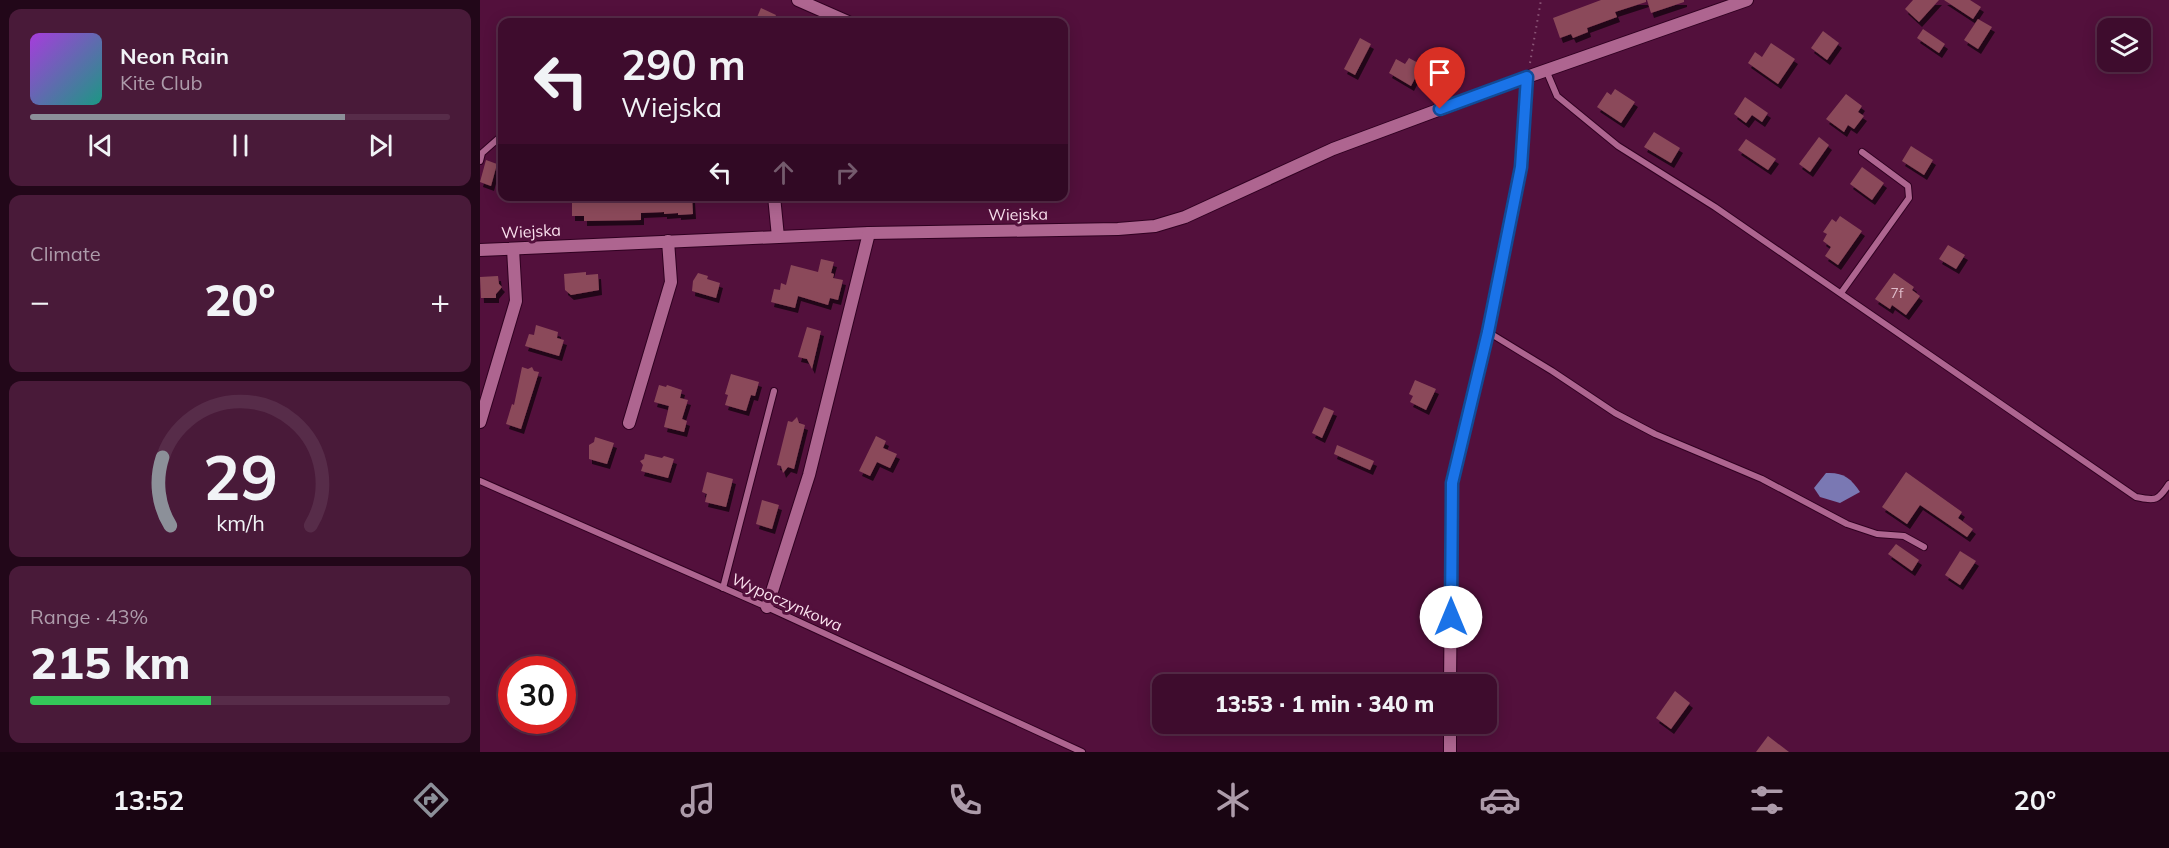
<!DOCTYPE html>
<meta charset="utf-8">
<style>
:root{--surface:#3e0c2d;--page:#491a39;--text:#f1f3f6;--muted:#ad9baa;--line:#572c49;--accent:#8c9099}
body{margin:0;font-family:Mulish,sans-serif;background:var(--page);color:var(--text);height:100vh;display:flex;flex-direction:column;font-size:22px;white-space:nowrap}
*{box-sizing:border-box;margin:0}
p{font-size:20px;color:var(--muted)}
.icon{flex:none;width:33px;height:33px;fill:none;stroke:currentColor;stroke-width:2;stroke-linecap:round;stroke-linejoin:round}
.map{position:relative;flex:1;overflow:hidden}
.details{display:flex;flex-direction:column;gap:9px;padding:9px;background:#220719;width:480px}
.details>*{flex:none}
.hud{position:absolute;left:18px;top:18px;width:570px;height:183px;border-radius:12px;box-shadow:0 3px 15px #0003,0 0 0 2px var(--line);background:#3e0c2d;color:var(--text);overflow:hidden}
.controls{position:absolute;left:1617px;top:18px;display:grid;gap:12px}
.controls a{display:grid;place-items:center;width:54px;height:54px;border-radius:12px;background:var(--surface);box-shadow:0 3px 15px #0003,0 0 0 2px var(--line);font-size:30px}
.speed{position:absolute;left:18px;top:656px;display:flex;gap:12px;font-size:30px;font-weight:700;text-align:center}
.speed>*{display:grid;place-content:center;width:78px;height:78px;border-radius:50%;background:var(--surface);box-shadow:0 3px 15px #0003,0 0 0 2px var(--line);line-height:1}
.speed .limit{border:9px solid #d22;background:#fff;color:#111}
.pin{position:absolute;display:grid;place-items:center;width:51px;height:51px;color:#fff;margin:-62px -26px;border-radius:50% 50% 50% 0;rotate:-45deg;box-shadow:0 0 6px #0007}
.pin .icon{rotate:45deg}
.me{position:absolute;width:66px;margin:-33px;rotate:0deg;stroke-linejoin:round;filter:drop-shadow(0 0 4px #0008)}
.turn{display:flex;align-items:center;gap:21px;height:126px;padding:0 24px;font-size:27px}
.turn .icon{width:78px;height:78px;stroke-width:2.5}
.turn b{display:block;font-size:42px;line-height:51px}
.lanes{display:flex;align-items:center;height:57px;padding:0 24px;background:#0003;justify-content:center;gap:30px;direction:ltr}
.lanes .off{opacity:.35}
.big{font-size:45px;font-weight:800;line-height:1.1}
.details .widget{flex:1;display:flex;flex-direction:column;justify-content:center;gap:9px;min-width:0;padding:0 21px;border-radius:12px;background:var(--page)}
.details .dial{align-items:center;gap:0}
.dial svg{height:156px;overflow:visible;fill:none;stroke:var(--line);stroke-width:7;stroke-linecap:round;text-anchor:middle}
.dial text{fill:var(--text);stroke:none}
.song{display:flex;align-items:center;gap:18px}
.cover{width:72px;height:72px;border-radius:9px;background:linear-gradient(135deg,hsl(280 70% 55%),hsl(170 70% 35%))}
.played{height:6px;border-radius:3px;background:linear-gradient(90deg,var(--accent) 75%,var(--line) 75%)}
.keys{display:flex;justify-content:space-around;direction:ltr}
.heat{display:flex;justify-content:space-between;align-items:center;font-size:33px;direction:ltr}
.charge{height:9px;border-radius:4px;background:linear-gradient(90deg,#34c759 43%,var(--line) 0)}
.trip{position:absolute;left:672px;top:674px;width:345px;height:60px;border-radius:12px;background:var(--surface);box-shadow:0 3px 15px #0003,0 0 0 2px var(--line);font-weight:800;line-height:60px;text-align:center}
.tab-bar{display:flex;height:96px;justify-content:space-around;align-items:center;background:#190512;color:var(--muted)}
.tab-bar .icon{width:42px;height:42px}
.tab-bar .on{color:var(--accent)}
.tab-bar b{font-size:27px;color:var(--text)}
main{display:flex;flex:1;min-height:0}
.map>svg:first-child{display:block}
.water{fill:#7a78b3}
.building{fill:#8b4a5a;filter:url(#shadow)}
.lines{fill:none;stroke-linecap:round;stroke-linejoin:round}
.service-casing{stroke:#300121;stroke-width:8}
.minor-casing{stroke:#300121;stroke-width:14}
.path{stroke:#8c5778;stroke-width:2;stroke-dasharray:1.5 4.5;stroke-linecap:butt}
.service{stroke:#ae6590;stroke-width:6}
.minor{stroke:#ae6590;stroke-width:12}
.route-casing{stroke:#114b97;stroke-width:15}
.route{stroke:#1a73e8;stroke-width:10}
.labels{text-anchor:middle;stroke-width:6;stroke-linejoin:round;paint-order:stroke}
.number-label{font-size:14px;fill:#dfbcca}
.street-label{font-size:16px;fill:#fbe2ef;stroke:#53103c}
</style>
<main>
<section class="details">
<div class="widget">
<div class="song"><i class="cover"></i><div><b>Neon Rain</b><p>Kite Club</p></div></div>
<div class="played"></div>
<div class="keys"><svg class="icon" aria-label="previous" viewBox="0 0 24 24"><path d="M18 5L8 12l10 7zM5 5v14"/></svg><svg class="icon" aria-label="pause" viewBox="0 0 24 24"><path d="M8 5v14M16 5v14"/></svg><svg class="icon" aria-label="next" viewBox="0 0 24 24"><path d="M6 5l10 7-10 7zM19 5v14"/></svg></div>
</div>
<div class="widget"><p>Climate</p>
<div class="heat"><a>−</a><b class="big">20°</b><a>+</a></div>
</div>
<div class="widget dial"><svg viewBox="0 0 100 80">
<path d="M14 69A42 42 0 1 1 86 69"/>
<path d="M14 69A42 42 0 0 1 10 34" stroke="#8c9099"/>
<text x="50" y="56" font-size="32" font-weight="700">29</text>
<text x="50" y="72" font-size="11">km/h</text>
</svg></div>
<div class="widget"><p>Range · 43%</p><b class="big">215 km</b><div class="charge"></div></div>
</section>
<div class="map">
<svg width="1689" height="752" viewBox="0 0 1689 752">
<defs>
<filter id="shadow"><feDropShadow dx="3" dy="5" stdDeviation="0" flood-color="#0009"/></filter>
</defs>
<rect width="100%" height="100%" fill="#53103c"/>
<path class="water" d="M1346,473c17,-1 25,5 34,19l-20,11 -20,-6 -6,-9z"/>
<g class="building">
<polygon points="1121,0 1166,0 1166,2 1135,12 1137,17 1107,28 1108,32 1093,38 1091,34 1080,38 1073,18"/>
<polygon points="1167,0 1204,0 1204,2 1171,13"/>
<polygon points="1433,0 1459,0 1439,22 1425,9"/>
<polygon points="1464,0 1490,0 1501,7 1493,19"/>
<polygon points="281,8 296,15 293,22 275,22"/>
<polygon points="1498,19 1512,27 1498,49 1484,40"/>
<polygon points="1443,29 1465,44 1459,53 1437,38"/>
<polygon points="1343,31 1359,43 1347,60 1331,48"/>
<polygon points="880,38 891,44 875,75 864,69"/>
<polygon points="1291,43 1315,59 1298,84 1268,63 1275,52 1282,57"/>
<polygon points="929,58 942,65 931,86 909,73 916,59 925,64"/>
<polygon points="1135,89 1155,102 1141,123 1117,107 1127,92 1131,95"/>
<polygon points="1366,94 1382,106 1378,112 1384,116 1374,129 1368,125 1364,132 1346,119"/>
<polygon points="1265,97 1288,113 1282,122 1272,115 1266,123 1254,114"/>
<polygon points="1174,132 1200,148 1191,163 1164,147"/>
<polygon points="1339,137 1349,145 1330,172 1319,164"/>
<polygon points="1266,139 1296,159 1288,170 1258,150"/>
<polygon points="1431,146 1453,160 1444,175 1422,161"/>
<polygon points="6,160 17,164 11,186 0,182"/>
<polygon points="1382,167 1404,183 1392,200 1370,184"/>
<polygon points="92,196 114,196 114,202 116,203 183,201 183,196 210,196 212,197 213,214 198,215 198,213 184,214 184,212 161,213 161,220 104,221 104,216 92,216"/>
<polygon points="1360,216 1382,231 1358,265 1345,256 1351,247 1343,241 1347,234 1343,232 1352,219 1356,222"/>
<polygon points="1468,245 1485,255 1476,269 1459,259"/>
<polygon points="341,259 354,262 351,273 354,274 353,278 363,280 358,300 350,298 348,305 318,296 315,308 291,302 294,289 300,290 301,283 306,285 311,265 338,272"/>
<polygon points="106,272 106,275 118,274 119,290 91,295 85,290 84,274"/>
<polygon points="218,273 228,276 227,279 240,283 236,298 212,291 213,281"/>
<polygon points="1414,273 1434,287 1432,290 1440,296 1426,315 1412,305 1410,309 1395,299"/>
<polygon points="18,276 19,284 22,287 16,294 16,298 1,298 0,277"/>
<polygon points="56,325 78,332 77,338 84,340 79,356 45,346 49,334 54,335"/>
<polygon points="327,327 341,331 332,369 327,359 318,357"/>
<polygon points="42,367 48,369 52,367 54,371 59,372 41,429 26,424 32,404 34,405"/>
<polygon points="251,374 279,382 275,396 271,395 266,411 245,405 248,395 245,394"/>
<polygon points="935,380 956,389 946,410 930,402 933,396 929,394"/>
<polygon points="179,385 186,387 187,385 202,390 200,398 208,400 202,419 207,421 204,432 184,427 189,406 174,402"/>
<polygon points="844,407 854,411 842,438 832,433"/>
<polygon points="317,417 319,423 325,425 314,469 308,467 303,473 301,466 297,465 308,421 312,422"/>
<polygon points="396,436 406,441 403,448 417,454 410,468 397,462 390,476 379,471"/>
<polygon points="115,437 134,443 127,464 109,459 109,445 114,442"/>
<polygon points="857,445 894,461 890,470 854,454"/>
<polygon points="165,454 182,458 184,456 194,459 188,478 161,471 163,465 160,461 164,459"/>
<polygon points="227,472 253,479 246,507 225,502 227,494 222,492"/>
<polygon points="1426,472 1482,512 1478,518 1493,529 1487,537 1440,505 1427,524 1402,507"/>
<polygon points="282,500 299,505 292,529 276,524"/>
<polygon points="1416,544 1439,560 1432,571 1408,554"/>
<polygon points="1480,551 1496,561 1480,585 1465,575"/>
<polygon points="1195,691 1210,703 1191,729 1176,718"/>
<polygon points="1288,736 1309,752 1276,752"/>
</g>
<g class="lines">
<defs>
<g id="service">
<path d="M1066,70l11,26 61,50 97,61 421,290c20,4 22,4 33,-13"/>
<polyline points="0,161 2,153 19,138"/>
<polyline points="1361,293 1429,198 1428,186 1382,152"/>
<polyline points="1008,332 1072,371 1135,413 1175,434 1282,479 1367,524 1397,534 1424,536 1444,547"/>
<polyline points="0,481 287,607 602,752"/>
<polyline points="243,588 294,391"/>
</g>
<g id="minor">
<polyline points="318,0 368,22"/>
<polyline points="294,196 298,237"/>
<polyline points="0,250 389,233 638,229 675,226 705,217 853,149 1047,77 1267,0"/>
<polyline points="0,422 36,301 33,249"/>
<polyline points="149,423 191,282 188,241"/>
<polyline points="287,607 329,475 389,233"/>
<polyline points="970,684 972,483 1008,332 1041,167 1047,77"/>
<polyline points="970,752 970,723"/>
</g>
</defs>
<use href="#service" class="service-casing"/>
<use href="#minor" class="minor-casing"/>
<polyline class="path" points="1050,63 1061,0"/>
<use href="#service" class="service"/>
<use href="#minor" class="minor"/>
</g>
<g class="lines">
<defs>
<polyline id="route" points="960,109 1047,77 1041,167 1008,332 972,483 971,617"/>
</defs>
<use href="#route" class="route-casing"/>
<use href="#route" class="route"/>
</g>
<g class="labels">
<g class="number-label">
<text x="1417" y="298">7f</text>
</g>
<g class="street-label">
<text transform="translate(538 214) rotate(-1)" y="6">Wiejska</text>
<text transform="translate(51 231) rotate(-3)" y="6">Wiejska</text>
<text transform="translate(307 602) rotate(24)" y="6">Wypoczynkowa</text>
</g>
</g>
</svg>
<div class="controls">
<a><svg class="icon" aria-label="layers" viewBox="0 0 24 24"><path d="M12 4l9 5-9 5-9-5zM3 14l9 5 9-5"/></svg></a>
</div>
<div class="speed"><div class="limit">30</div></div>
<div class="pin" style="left:960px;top:109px;background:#d93025"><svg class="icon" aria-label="arrive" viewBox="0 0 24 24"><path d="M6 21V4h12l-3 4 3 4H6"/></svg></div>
<svg class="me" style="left:971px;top:617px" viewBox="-20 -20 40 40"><circle r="19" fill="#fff"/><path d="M0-13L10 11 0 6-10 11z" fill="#1a73e8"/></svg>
<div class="trip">13:53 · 1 min · 340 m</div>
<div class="hud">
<div class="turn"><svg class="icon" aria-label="left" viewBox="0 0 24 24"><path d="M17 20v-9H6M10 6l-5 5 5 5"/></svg><div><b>290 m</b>Wiejska</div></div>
<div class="lanes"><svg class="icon" aria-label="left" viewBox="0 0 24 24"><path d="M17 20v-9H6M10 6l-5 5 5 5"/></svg><svg class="icon off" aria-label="ahead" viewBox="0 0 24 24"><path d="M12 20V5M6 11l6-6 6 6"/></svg><svg class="icon off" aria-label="right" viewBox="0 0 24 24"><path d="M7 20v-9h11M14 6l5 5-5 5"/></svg></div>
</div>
</div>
</main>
<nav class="tab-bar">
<b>13:52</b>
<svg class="icon on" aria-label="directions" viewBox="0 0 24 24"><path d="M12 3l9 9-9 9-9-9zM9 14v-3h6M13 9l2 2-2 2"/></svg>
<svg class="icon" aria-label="music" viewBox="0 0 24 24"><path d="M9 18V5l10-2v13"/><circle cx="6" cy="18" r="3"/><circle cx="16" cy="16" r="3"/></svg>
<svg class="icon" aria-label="phone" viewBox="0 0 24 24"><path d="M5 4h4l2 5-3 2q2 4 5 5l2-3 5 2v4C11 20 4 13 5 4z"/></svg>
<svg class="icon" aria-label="climate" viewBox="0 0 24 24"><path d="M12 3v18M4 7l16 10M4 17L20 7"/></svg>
<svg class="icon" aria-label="car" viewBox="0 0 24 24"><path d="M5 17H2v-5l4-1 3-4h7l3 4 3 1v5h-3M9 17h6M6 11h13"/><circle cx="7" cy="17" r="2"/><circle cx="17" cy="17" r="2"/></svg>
<svg class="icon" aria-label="filters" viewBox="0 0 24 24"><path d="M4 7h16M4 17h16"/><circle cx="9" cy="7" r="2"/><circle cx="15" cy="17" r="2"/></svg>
<b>20°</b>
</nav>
